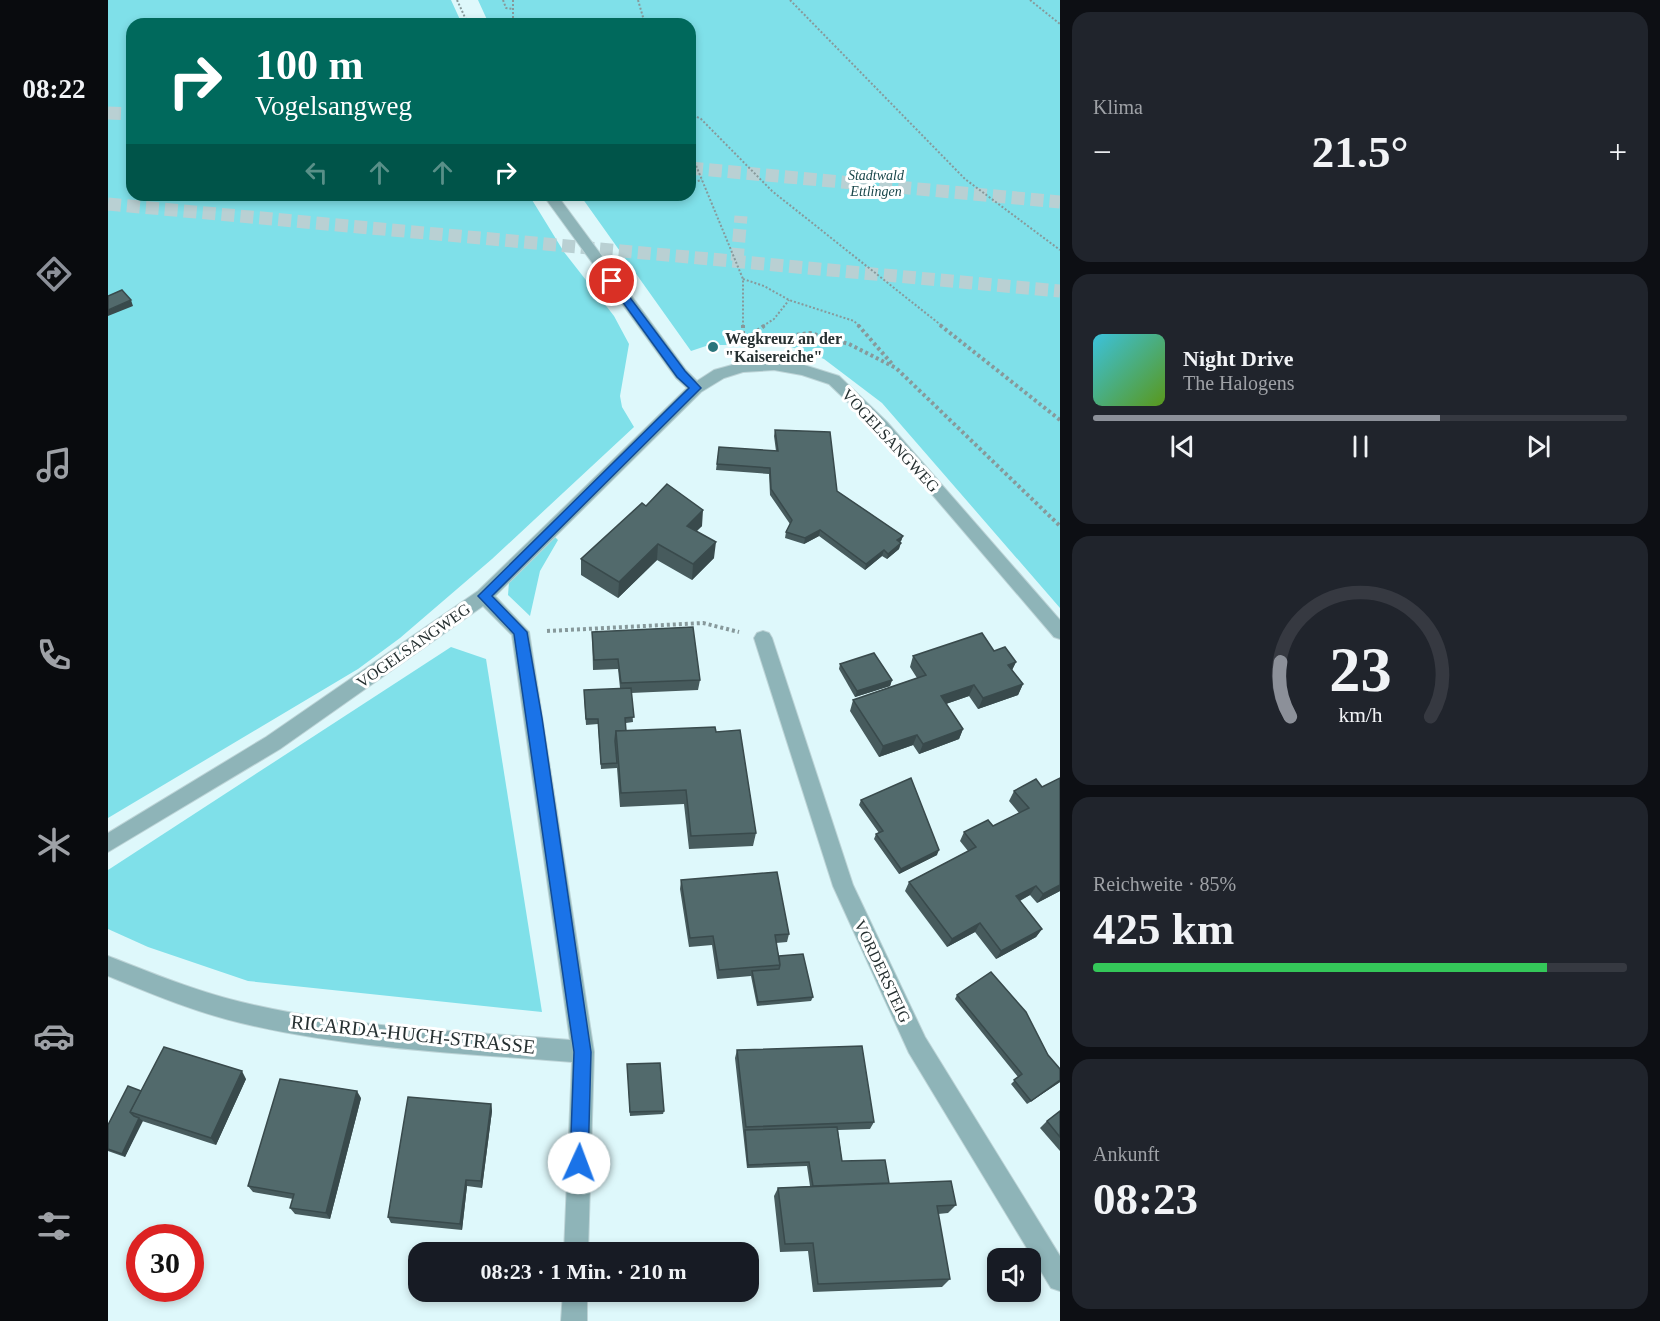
<!DOCTYPE html>
<html lang="de">
<meta charset="utf-8">
<style>
:root{--surface:#171b24;--page:#20242c;--text:#f1f3f6;--muted:#9ea1a6;--line:#363941;--accent:#8c9099}
body{margin:0;font-family:"Times New Roman",serif;background:var(--page);color:var(--text);height:100vh;display:flex;flex-direction:column;font-size:22px;white-space:nowrap}
*{box-sizing:border-box;margin:0}
p{font-size:20px;color:var(--muted)}
.icon{flex:none;width:33px;height:33px;fill:none;stroke:currentColor;stroke-width:2;stroke-linecap:round;stroke-linejoin:round}
.map{position:relative;flex:1;overflow:hidden}
.side{display:flex;flex-direction:column;gap:12px;padding:12px;background:#0d0f14;width:600px}
.side>*{flex:none}
.top-card{position:absolute;left:18px;top:18px;width:570px;height:183px;border-radius:18px;box-shadow:0 3px 9px #0003;background:#00695c;color:#fff;overflow:hidden}
.tools{position:absolute;left:879px;top:1248px;display:grid;gap:12px}
.tools a{display:grid;place-items:center;width:54px;height:54px;border-radius:12px;background:var(--surface);box-shadow:0 3px 9px #0003;font-size:30px}
.speed{position:absolute;left:18px;top:1224px;display:flex;gap:12px;font-size:30px;font-weight:700;text-align:center}
.speed>*{display:grid;place-content:center;width:78px;height:78px;border-radius:50%;background:var(--surface);box-shadow:0 3px 9px #0003;line-height:1}
.speed .limit{border:9px solid #d22;background:#fff;color:#111}
.pin{position:absolute;display:grid;place-items:center;width:51px;height:51px;color:#fff;margin:-26px;border:3px solid #fff;border-radius:50%;box-shadow:0 2px 6px #0007}
.me{position:absolute;width:66px;margin:-33px;rotate:2deg;stroke-linejoin:round;filter:drop-shadow(0 0 4px #0008)}
.turn{display:flex;align-items:center;gap:21px;height:126px;padding:0 30px;font-size:27px}
.turn .icon{width:78px;height:78px;stroke-width:2.5}
.turn b{display:block;font-size:42px;line-height:51px}
.lanes{display:flex;align-items:center;height:57px;padding:0 30px;background:#0003;justify-content:center;gap:30px;direction:ltr}
.lanes .off{opacity:.35}
.big{font-size:45px;font-weight:800;line-height:1.1}
.side .widget{flex:1;display:flex;flex-direction:column;justify-content:center;gap:9px;min-width:0;padding:0 21px;border-radius:18px;background:var(--page)}
.side .dial{align-items:center;gap:0}
.dial svg{height:156px;overflow:visible;fill:none;stroke:var(--line);stroke-width:7;stroke-linecap:round;text-anchor:middle}
.dial text{fill:var(--text);stroke:none}
.song{display:flex;align-items:center;gap:18px}
.cover{width:72px;height:72px;border-radius:9px;background:linear-gradient(135deg,hsl(190 70% 55%),hsl(90 70% 35%))}
.played{height:6px;border-radius:3px;background:linear-gradient(90deg,var(--accent) 65%,var(--line) 65%)}
.keys{display:flex;justify-content:space-around;direction:ltr}
.heat{display:flex;justify-content:space-between;align-items:center;font-size:33px;direction:ltr}
.charge{height:9px;border-radius:4px;background:linear-gradient(90deg,#34c759 85%,var(--line) 0)}
.trip{position:absolute;left:300px;top:1242px;width:351px;height:60px;border-radius:18px;background:var(--surface);box-shadow:0 3px 9px #0003;font-weight:800;line-height:60px;text-align:center}
main{display:flex;flex:1;min-height:0}
.dock{display:flex;flex-direction:column;width:108px;justify-content:space-around;align-items:center;background:#090b0e;color:var(--muted)}
.dock .icon{width:42px;height:42px}
.dock .selected{color:var(--accent)}
.dock b{font-size:27px;color:var(--text)}
.map>svg:first-child{display:block}
.green{fill:#7fe0e9}
.lines{fill:none;stroke-linecap:round;stroke-linejoin:round}
.minor-tunnel{stroke:#b9d0d3;stroke-width:13;stroke-dasharray:13 6;stroke-linecap:butt}
.major-tunnel{stroke:#b9d0d3;stroke-width:13;stroke-dasharray:13 6;stroke-linecap:butt}
.minor-casing{stroke:#bdd4d7;stroke-width:2}
.path-far1{stroke:#87999b;stroke-width:2;stroke-dasharray:2 2;stroke-linecap:butt}
.path{stroke:#87999b;stroke-width:4;stroke-dasharray:3 3;stroke-linecap:butt}
.minor{fill:#8eb4b8;fill-rule:evenodd}
.wall{fill:#475b5d}
.shaded-wall{fill:#394a4c}
.building{fill:#526a6c;stroke:#394a4c;stroke-width:1.5}
.route{fill:#1a73e8;stroke:#114b97;stroke-width:1.5}
.poi-dot{fill:#2b757b;stroke:#fff;stroke-width:2}
.labels{text-anchor:middle;stroke-width:6;stroke-linejoin:round;paint-order:stroke}
.far-park-label{font-size:14px;font-style:italic;fill:#1a474b;stroke:#fff}
.poi-label{font-size:16px;font-weight:bold;fill:#263031;stroke:#fff;text-anchor:start}
.street-label{font-size:16px;fill:#263031;stroke:#fff}
.near-street-label{font-size:20px;fill:#263031;stroke:#fff}
</style>
<main>
<nav class="dock">
<b>08:22</b>
<svg class="icon selected" aria-label="directions" viewBox="0 0 24 24"><path d="M12 3l9 9-9 9-9-9zM9 14v-3h6M13 9l2 2-2 2"/></svg>
<svg class="icon" aria-label="music" viewBox="0 0 24 24"><path d="M9 18V5l10-2v13"/><circle cx="6" cy="18" r="3"/><circle cx="16" cy="16" r="3"/></svg>
<svg class="icon" aria-label="phone" viewBox="0 0 24 24"><path d="M5 4h4l2 5-3 2q2 4 5 5l2-3 5 2v4C11 20 4 13 5 4z"/></svg>
<svg class="icon" aria-label="climate" viewBox="0 0 24 24"><path d="M12 3v18M4 7l16 10M4 17L20 7"/></svg>
<svg class="icon" aria-label="car" viewBox="0 0 24 24"><path d="M5 17H2v-5l4-1 3-4h7l3 4 3 1v5h-3M9 17h6M6 11h13"/><circle cx="7" cy="17" r="2"/><circle cx="17" cy="17" r="2"/></svg>
<svg class="icon" aria-label="filters" viewBox="0 0 24 24"><path d="M4 7h16M4 17h16"/><circle cx="9" cy="7" r="2"/><circle cx="15" cy="17" r="2"/></svg>
</nav>
<div class="map">
<svg width="952" height="1321" viewBox="0 0 952 1321">
<rect width="100%" height="100%" fill="#def8fb"/>
<g class="green">
<polygon points="0,0 343,0 354,24 24,24 24,195 421,195 456,252 506,316 521,344 512,396 514,407 526,427 384,559 292,638 250,669 0,818"/>
<polygon points="370,0 952,0 952,608 774,403 716,359 678,345 601,345 583,351 472,195 582,195 582,24 381,24"/>
<polygon points="447,537 450,540 432,571 422,616 400,595 401,582"/>
<polygon points="343,647 378,659 434,1012 140,981 40,947 0,929 0,870"/>
</g>
<g class="lines">
<g class="minor-tunnel">
<polyline points="0,204 952,291"/>
<polyline points="629,261 633,216"/>
</g>
<g class="major-tunnel">
<polyline points="0,113 24,114"/>
<polyline points="582,168 952,202"/>
</g>
<defs>
<g id="minor">
<path d="M435,195h14l129,175 11,11 17,-11 29,-8 31,-2 30,5 35,11 48,46 173,198v19l-6,-2 -177,-207 -48,-46 -27,-9 -28,-5 -31,2 -19,6 -23,14 -206,204 34,36 65,420 -6,200h-24l8,-190c-111,-9 -223,-13 -331,-39 -46,-11 -89,-29 -133,-47v-20c44,17 87,35 133,46 107,26 220,29 329,38l-58,-405 -29,-29 -203,143 -172,103v-19l158,-96 212,-146 209,-203 -11,-10z"/>
<polygon points="655,631 661,633 664,638 745,885 817,1037 952,1256 952,1291 943,1288 801,1053 725,886 646,638 649,633"/>
<polygon points="455,1292 479,1292 479,1321 453,1321"/>
</g>
</defs>
<use href="#minor" class="minor-casing"/>
<g class="path-far1">
<polyline points="349,0 360,24"/>
<polyline points="395,0 398,8 405,9"/>
<polyline points="405,0 405,24"/>
<polyline points="530,0 537,24"/>
<polyline points="682,0 857,179 952,250"/>
<polyline points="922,0 952,24"/>
<polyline points="582,113 593,119 664,191 834,326"/>
<polyline points="582,151 635,279 635,326"/>
<polyline points="582,183 594,180"/>
<polyline points="635,279 656,286 681,300 746,321 751,326"/>
<polyline points="655,326 666,319 681,300"/>
</g>
<g class="path">
<polyline points="635,325 635,344"/>
<polyline points="750,325 785,365"/>
<polyline points="832,325 952,420"/>
<polyline points="665,338 702,333 741,344 788,368 952,526"/>
<polyline points="635,342 657,325"/>
<polyline points="439,631 595,623 631,632"/>
</g>
<use href="#minor" class="minor"/>
</g>
<g class="wall">
<polygon points="667,430 729,491 795,536 793,541 792,542 791,549 779,559 774,556 757,570 711,536 696,544 677,538 678,532 682,524 662,495 661,474 608,470 611,447 668,451 666,436"/>
<polygon points="538,506 594,526 588,531 606,558 584,580 549,560 510,598 473,575 473,559"/>
<polygon points="484,632 592,680 590,690 523,693 525,722 518,723 518,731 608,732 648,833 645,846 581,849 576,804 512,807 509,768 493,769 490,724 478,725 476,695 512,688 510,669 485,670"/>
<polygon points="886,651 908,662 904,670 915,684 910,695 870,709 861,696 838,704 855,729 851,739 811,754 805,745 771,757 742,711 745,700 809,678 802,667 805,656"/>
<polygon points="732,664 784,680 782,686 747,697 731,669"/>
<polygon points="952,778 952,891 929,903 922,895 912,901 934,929 928,937 888,959 867,932 839,947 797,891 801,882 860,851 852,841 856,832 885,826 911,813 901,801 906,791 934,787"/>
<polygon points="753,800 829,855 791,874 766,839 768,834 771,833 751,805"/>
<polygon points="573,880 681,934 679,942 668,943 671,956 705,997 703,1001 649,1006 643,976 609,979 604,945 581,947 572,889"/>
<polygon points="849,995 940,1055 952,1069 952,1082 919,1104 903,1084 910,1077 847,999"/>
<polygon points="629,1050 766,1122 762,1129 730,1130 734,1161 781,1183 848,1205 840,1213 830,1214 842,1279 834,1287 705,1292 700,1251 672,1252 666,1196 670,1188 702,1186 699,1166 639,1168 627,1058"/>
<polygon points="519,1064 556,1111 555,1114 522,1116"/>
<polygon points="138,1079 108,1145 34,1121 17,1157 0,1151 0,1125 33,1091"/>
<polygon points="253,1098 222,1219 187,1214 182,1208 185,1199 145,1192 140,1186"/>
<polygon points="383,1104 384,1111 374,1188 359,1186 354,1230 283,1223 280,1217"/>
<polygon points="952,1111 952,1151 932,1128 939,1121"/>
</g>
<g class="shaded-wall">
<polygon points="23,300 25,306 0,316 0,310"/>
<polygon points="595,510 594,526 578,542 579,526"/>
<polygon points="712,530 711,536 696,544 697,538"/>
<polygon points="795,536 793,541 787,546 789,540"/>
<polygon points="608,542 606,558 584,580 585,564"/>
<polygon points="793,543 791,549 779,559 780,554"/>
<polygon points="550,544 549,560 510,598 511,582"/>
<polygon points="776,550 774,556 757,570 758,564"/>
<polygon points="908,662 903,672 900,665"/>
<polygon points="784,680 782,686 747,697 749,691"/>
<polygon points="915,684 910,695 870,709 875,698"/>
<polygon points="866,685 861,696 829,707 833,696"/>
<polygon points="855,729 851,739 811,754 815,744"/>
<polygon points="809,735 805,745 771,757 775,746"/>
<polygon points="831,850 829,855 791,874 793,869"/>
<polygon points="952,885 952,891 929,903 935,894"/>
<polygon points="928,886 922,895 903,905 908,896"/>
<polygon points="872,923 867,932 839,947 844,939"/>
<polygon points="934,929 928,937 888,959 893,951"/>
<polygon points="134,1071 138,1079 108,1145 103,1138"/>
<polygon points="952,1080 952,1082 919,1104 923,1101"/>
<polygon points="249,1091 253,1098 222,1219 218,1213"/>
<polygon points="383,1104 384,1111 374,1188 373,1181"/>
<polygon points="31,1118 35,1121 17,1157 14,1154"/>
<polygon points="358,1180 359,1186 354,1230 352,1224"/>
</g>
<g class="building">
<polygon points="14,290 23,300 0,310 0,296"/>
<polygon points="667,430 722,432 729,491 795,536 789,540 793,543 780,554 776,550 758,564 712,530 697,538 678,532 684,520 663,489 662,468 609,464 611,447 670,451"/>
<polygon points="559,484 595,510 579,526 608,542 585,564 550,544 511,582 473,559 534,503 538,506"/>
<polygon points="585,627 592,680 513,683 510,659 486,660 484,632"/>
<polygon points="874,633 886,651 897,647 908,662 900,665 915,684 875,698 866,685 833,696 855,729 815,744 809,735 775,746 745,700 818,675 805,656"/>
<polygon points="766,653 784,680 749,691 732,664"/>
<polygon points="523,688 526,717 517,718 518,731 508,731 507,741 509,763 493,764 490,719 478,719 476,690"/>
<polygon points="607,727 608,732 632,730 648,833 583,836 578,790 513,793 508,731"/>
<polygon points="803,778 831,850 793,869 768,834 775,831 753,800"/>
<polygon points="952,778 952,885 935,894 928,886 908,896 934,929 893,951 872,923 844,939 801,882 868,847 856,832 880,820 885,826 921,808 906,791 928,779 934,787"/>
<polygon points="669,872 681,934 667,935 672,965 611,970 605,936 582,938 573,880"/>
<polygon points="695,954 705,997 650,1002 644,971 671,969 672,965 671,956"/>
<polygon points="883,972 918,1012 940,1055 952,1069 952,1080 923,1101 906,1080 914,1074 849,995"/>
<polygon points="754,1046 766,1122 638,1127 629,1050"/>
<polygon points="56,1047 134,1071 103,1138 22,1112"/>
<polygon points="552,1063 556,1111 522,1112 519,1064"/>
<polygon points="172,1079 249,1091 218,1213 182,1208 186,1194 140,1186"/>
<polygon points="20,1086 33,1091 22,1112 26,1116 31,1118 14,1154 0,1149 0,1125"/>
<polygon points="300,1097 383,1104 373,1181 358,1180 352,1224 280,1217"/>
<polygon points="952,1111 952,1137 939,1121"/>
<polygon points="729,1127 734,1161 777,1160 781,1183 705,1186 701,1162 640,1165 637,1130"/>
<polygon points="843,1181 848,1205 829,1206 842,1279 710,1284 705,1243 677,1244 670,1188"/>
</g>
<polygon class="route" points="504,278 508,279 577,371 593,388 384,596 419,632 434,718 483,1052 480,1163 478,1170 471,1172 465,1170 462,1163 466,1052 406,634 370,596 581,388 569,377 501,283 499,281"/>
<circle class="poi-dot" cx="605" cy="347" r="6"/>
<g class="labels">
<g class="far-park-label">
<text x="768" y="180">Stadtwald<tspan x="768" dy="16">Ettlingen</tspan></text>
</g>
<g class="poi-label">
<text x="617" y="344">Wegkreuz an der<tspan x="617" dy="18">"Kaisereiche"</tspan></text>
</g>
<g class="street-label">
<text transform="translate(783 440) rotate(47)" y="6">VOGELSANGWEG</text>
<text transform="translate(305 645) rotate(-35)" y="6">VOGELSANGWEG</text>
<text transform="translate(775 971) rotate(65)" y="6">VORDERSTEIG</text>
</g>
<g class="near-street-label">
<text transform="translate(305 1034) rotate(6)" y="7">RICARDA-HUCH-STRASSE</text>
</g>
</g>
</svg>
<div class="tools">
<a><svg class="icon" aria-label="sound" viewBox="0 0 24 24"><path d="M4 9h4l5-4v14l-5-4H4zM17 9q2 3 0 6"/></svg></a>
</div>
<div class="speed"><div class="limit">30</div></div>
<div class="pin" style="left:504px;top:281px;background:#d93025"><svg class="icon" aria-label="arrive" viewBox="0 0 24 24"><path d="M6 21V4h12l-3 4 3 4H6"/></svg></div>
<svg class="me" style="left:471px;top:1163px" viewBox="-20 -20 40 40"><circle r="19" fill="#fff"/><path d="M0-13L10 11 0 6-10 11z" fill="#1a73e8"/></svg>
<div class="trip">08:23 · 1 Min. · 210 m</div>
<div class="top-card">
<div class="turn"><svg class="icon" aria-label="right" viewBox="0 0 24 24"><path d="M7 20v-9h11M14 6l5 5-5 5"/></svg><div><b>100 m</b>Vogelsangweg</div></div>
<div class="lanes"><svg class="icon off" aria-label="left" viewBox="0 0 24 24"><path d="M17 20v-9H6M10 6l-5 5 5 5"/></svg><svg class="icon off" aria-label="ahead" viewBox="0 0 24 24"><path d="M12 20V5M6 11l6-6 6 6"/></svg><svg class="icon off" aria-label="ahead" viewBox="0 0 24 24"><path d="M12 20V5M6 11l6-6 6 6"/></svg><svg class="icon" aria-label="right" viewBox="0 0 24 24"><path d="M7 20v-9h11M14 6l5 5-5 5"/></svg></div>
</div>
</div>
<section class="side">
<div class="widget"><p>Klima</p>
<div class="heat"><a>−</a><b class="big">21.5°</b><a>+</a></div>
</div>
<div class="widget">
<div class="song"><i class="cover"></i><div><b>Night Drive</b><p>The Halogens</p></div></div>
<div class="played"></div>
<div class="keys"><svg class="icon" aria-label="previous" viewBox="0 0 24 24"><path d="M18 5L8 12l10 7zM5 5v14"/></svg><svg class="icon" aria-label="pause" viewBox="0 0 24 24"><path d="M8 5v14M16 5v14"/></svg><svg class="icon" aria-label="next" viewBox="0 0 24 24"><path d="M6 5l10 7-10 7zM19 5v14"/></svg></div>
</div>
<div class="widget dial"><svg viewBox="0 0 100 80">
<path d="M14 69A42 42 0 1 1 86 69"/>
<path d="M14 69A42 42 0 0 1 9 41" stroke="#8c9099"/>
<text x="50" y="56" font-size="32" font-weight="700">23</text>
<text x="50" y="72" font-size="11">km/h</text>
</svg></div>
<div class="widget"><p>Reichweite · 85%</p><b class="big">425 km</b><div class="charge"></div></div>
<div class="widget"><p>Ankunft</p><b class="big">08:23</b></div>
</section>
</main>
